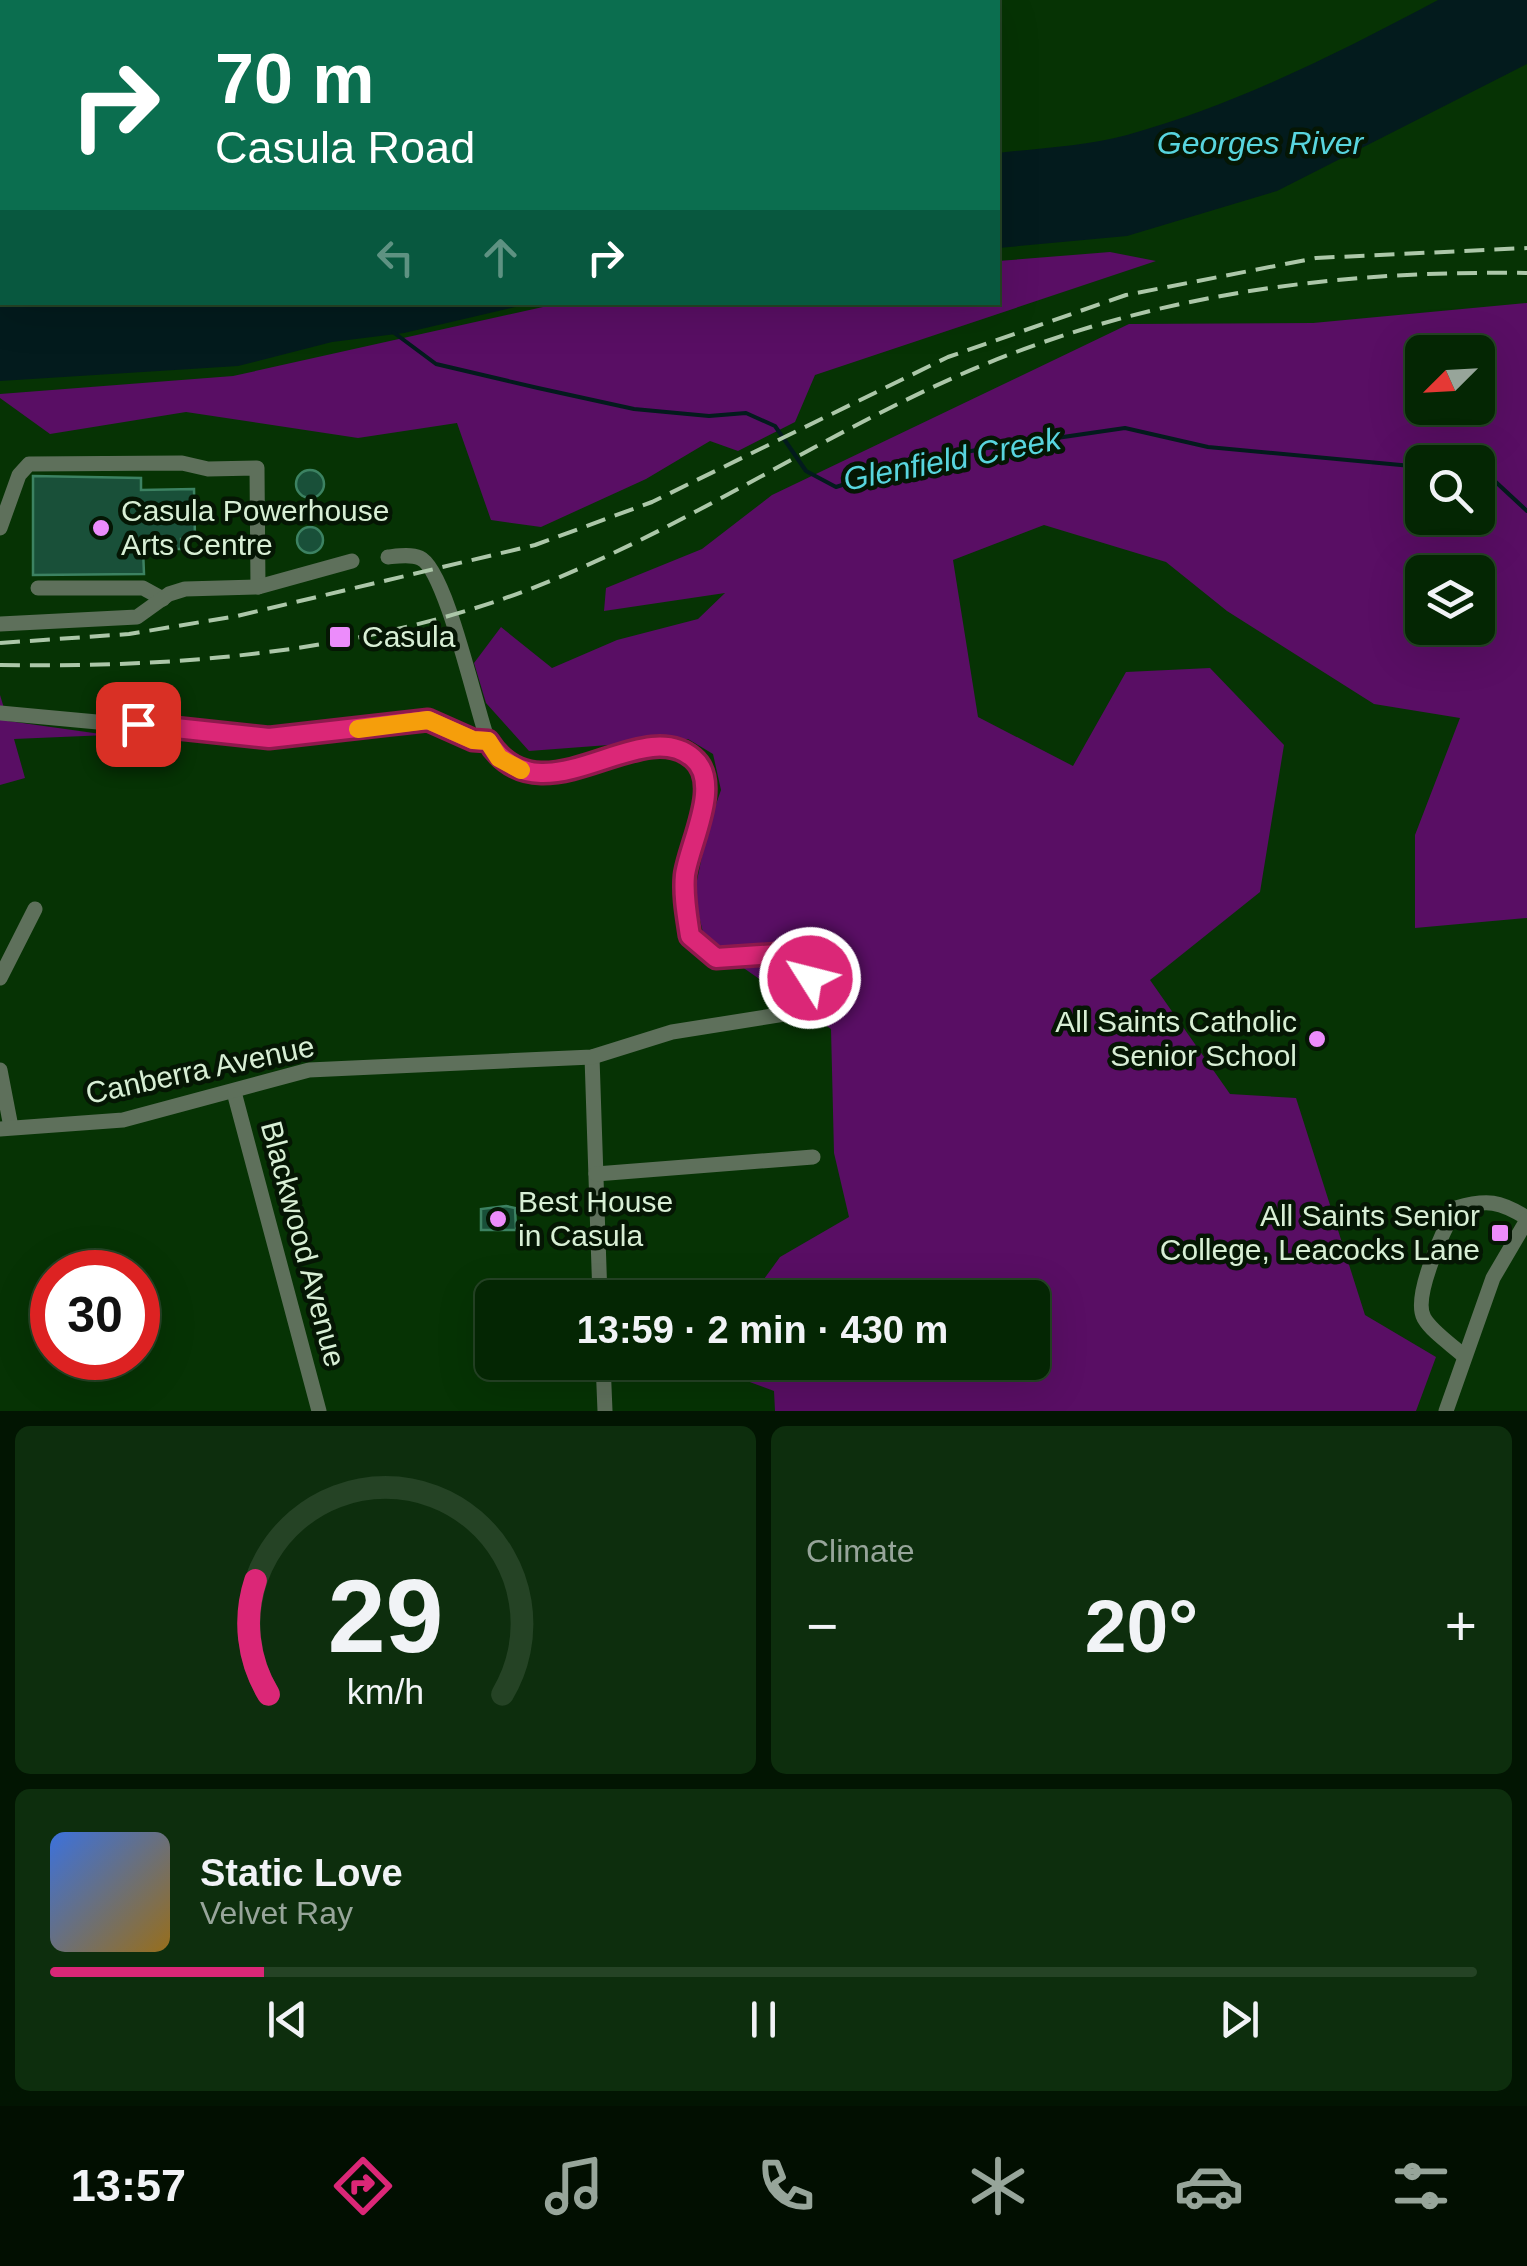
<!DOCTYPE html>
<meta charset="utf-8">
<style>
:root{--surface:#042603;--page:#0d2e0d;--text:#f1f3f6;--muted:#97a59a;--line:#254325;--accent:#db2777}
body{margin:0;font-family:Helvetica,sans-serif;background:var(--page);color:var(--text);height:100vh;display:flex;flex-direction:column;font-size:38px;white-space:nowrap}
*{box-sizing:border-box;margin:0}
p{font-size:32px;color:var(--muted)}
.icon{flex:none;width:55px;height:55px;fill:none;stroke:currentColor;stroke-width:2;stroke-linecap:round;stroke-linejoin:round}
.map{position:relative;height:1411px;overflow:hidden}
.panel{display:flex;flex-direction:column;gap:15px;padding:15px;background:#021502;flex:1}
.panel>*{flex:none}
.top-card{position:absolute;left:0px;top:0px;width:1000px;height:305px;box-shadow:0 10px 40px #0002,0 0 0 2px var(--line);background:#0b6e4f;color:#fff;overflow:hidden}
.needle{width:65px;rotate:246deg}
.controls{position:absolute;left:1405px;top:335px;display:grid;gap:20px}
.controls a{display:grid;place-items:center;width:90px;height:90px;border-radius:15px;background:var(--surface);box-shadow:0 10px 40px #0002,0 0 0 2px var(--line);font-size:50px}
.speed{position:absolute;left:30px;top:1250px;display:flex;gap:20px;font-size:50px;font-weight:700;text-align:center}
.speed>*{display:grid;place-content:center;width:130px;height:130px;border-radius:50%;background:var(--surface);box-shadow:0 10px 40px #0002,0 0 0 2px var(--line);line-height:1}
.speed .limit{border:15px solid #d22;background:#fff;color:#111}
.pin{position:absolute;display:grid;place-items:center;width:85px;height:85px;color:#fff;margin:-42px;border-radius:20px;box-shadow:0 5px 15px #0006}
.me{position:absolute;width:110px;margin:-55px;rotate:306deg;stroke-linejoin:round;filter:drop-shadow(0 0 8px #0008)}
.turn{display:flex;align-items:center;gap:35px;height:210px;padding:0 50px;font-size:45px}
.turn .icon{width:130px;height:130px;stroke-width:2.5}
.turn b{display:block;font-size:70px;line-height:85px}
.lanes{display:flex;align-items:center;height:95px;padding:0 50px;background:#0003;justify-content:center;gap:50px;direction:ltr}
.lanes .off{opacity:.35}
.big{font-size:75px;font-weight:700;line-height:1.1}
.panel .card{flex:1;display:flex;flex-direction:column;justify-content:center;gap:15px;min-width:0;padding:0 35px;border-radius:15px;background:var(--page)}
.panel .dial{align-items:center;gap:0}
.dial svg{height:260px;overflow:visible;fill:none;stroke:var(--line);stroke-width:7;stroke-linecap:round;text-anchor:middle}
.dial text{fill:var(--text);stroke:none}
.song{display:flex;align-items:center;gap:30px}
.cover{width:120px;height:120px;border-radius:15px;background:linear-gradient(135deg,hsl(220 70% 55%),hsl(40 70% 35%))}
.played{height:10px;border-radius:5px;background:linear-gradient(90deg,var(--accent) 15%,var(--line) 15%)}
.keys{display:flex;justify-content:space-around;direction:ltr}
.heat{display:flex;justify-content:space-between;align-items:center;font-size:55px;direction:ltr}
.panel .tiles{flex:1;display:grid;gap:15px;grid-template-columns:1fr 1fr}
.card:last-child{grid-column:span 2}
.trip{position:absolute;left:475px;top:1280px;width:575px;height:100px;border-radius:15px;background:var(--surface);box-shadow:0 10px 40px #0002,0 0 0 2px var(--line);font-weight:700;line-height:100px;text-align:center}
.tab-bar{display:flex;height:160px;justify-content:space-around;align-items:center;background:#020f01;color:var(--muted)}
.tab-bar .icon{width:70px;height:70px}
.tab-bar .current{color:var(--accent)}
.tab-bar b{font-size:45px;color:var(--text)}
.map>svg:first-child{display:block}
.green{fill:#590e64;fill-rule:evenodd}
.water{fill:#031b1d}
.lines{fill:none;stroke-linecap:round;stroke-linejoin:round}
.stream{stroke:#031b1d;stroke-width:4}
.building{fill:#195039;stroke:#3c8262;stroke-width:2.5}
.minor{stroke:#5e705b;stroke-width:15}
.rail{stroke:#acc7a9;stroke-width:4;stroke-dasharray:20 10;stroke-linecap:butt}
.route-casing{stroke:#8e194d;stroke-width:25}
.route{stroke:#db2777;stroke-width:18}
.slow{stroke:#f59e0b;stroke-width:18}
.poi-dot{fill:#ec8cfb;stroke:#051604;stroke-width:4}
.labels{text-anchor:middle;stroke-width:9;stroke-linejoin:round;paint-order:stroke}
.poi-label{font-size:30px;fill:#d8efd5;stroke:#051604;text-anchor:start}
.street-label{font-size:30px;fill:#d8efd5;stroke:#051604}
.water-label{font-size:32px;font-style:italic;fill:#58d5de;stroke:#051604}
</style>
<div class="map">
<svg width="1527" height="1411" viewBox="0 0 1527 1411">
<rect width="100%" height="100%" fill="#063304"/>
<g class="green">
<polygon points="1110,252 1156,261 815,375 795,422 738,451 710,441 646,479 541,527 491,520 457,423 358,438 186,412 50,434 0,398 0,394 233,376 561,303 998,302 998,261"/>
<path d="M1527,303v615l-112,10v-93l45,-117 -86,-14 -147,-93 -61,-49 -122,-37 -91,35 25,157 95,49 53,-94 84,-4 74,77 -24,147 -110,88 80,114 66,4 69,217 71,42 -20,54h-641l-1,-20 -38,-14v-14l296,-1v-64l-281,-1 29,-40 69,-40 -15,-64 -3,-124 -126,-88 -11,-46 14,-68 13,-37 -8,-36 -25,-15 -159,12 -43,-48 -12,-40 27,-36 51,41 65,-28 81,-21 27,-26 -121,18 2,-23 96,-39 70,-54 357,-171 184,-1zM1422,352h56v56h-56zM1422,462h56v56h-56zM1422,572h56v56h-56z"/>
<polygon points="0,695 8,721 108,735 14,739 25,778 0,785"/>
</g>
<g class="water">
<path d="M1438,0h89v64l-250,127 -150,45 -129,12v-95c42,-5 88,-7 129,-18 109,-30 211,-82 311,-135z"/>
<polygon points="0,281 2,302 532,303 404,333 332,342 238,366 0,381"/>
</g>
<g class="lines">
<g class="stream">
<polyline points="393,332 436,364 538,388 634,409 709,416 746,413 775,426 806,471 836,487 908,464 981,449 1125,428 1208,447 1422,467"/>
<polyline points="1478,472 1485,472 1527,511"/>
</g>
</g>
<g class="building">
<circle cx="310" cy="484" r="14"/>
<polygon points="33,476 141,478 141,490 194,489 195,539 181,539 181,549 143,549 144,574 33,575"/>
<circle cx="310" cy="540" r="13"/>
<polygon points="506,1206 515,1208 516,1230 481,1230 481,1209"/>
</g>
<g class="lines">
<g class="minor">
<polyline points="0,528 19,475 29,464 182,463 208,469 257,468 258,587"/>
<polyline points="38,588 143,588 163,599"/>
<polyline points="0,624 137,617 169,594 185,589 258,587 352,561"/>
<polyline points="0,713 269,738 428,720 473,741 488,741"/>
<polyline points="0,978 35,909"/>
<polyline points="592,1057 600,1298"/>
<polyline points="0,1070 11,1127"/>
<polyline points="234,1092 319,1411"/>
<path d="M0,1129l123,-9 186,-50 283,-13 80,-25 125,-20 14,-17 -1,-17 -15,-24 -18,-3 -61,7 -26,-22c-3,-20 -7,-41 -5,-61 4,-31 38,-93 8,-117 -54,-46 -153,67 -205,-17 -12,-32 -42,-172 -68,-183 -9,-4 -22,-2 -32,-1"/>
<polyline points="596,1174 813,1157"/>
<path d="M1464,1356c-12,-11 -32,-24 -40,-38 -12,-21 20,-89 32,-110 31,-9 44,-7 71,10"/>
<polyline points="603,1362 605,1411"/>
<polyline points="1446,1411 1493,1278 1527,1220"/>
</g>
<g class="rail">
<polyline points="0,643 129,634 237,616 535,545 652,502 948,357 1126,295 1316,258 1527,248"/>
<path d="M0,665c167,3 341,-11 500,-65 161,-56 300,-154 455,-223 182,-81 374,-107 572,-104"/>
</g>
</g>
<g class="lines">
<defs>
<path id="route" d="M138,724l131,14 159,-18 45,20 15,1c53,84 152,-29 205,17 30,25 -4,86 -8,117 -2,20 2,41 5,61l26,22 76,-5 18,25"/>
</defs>
<use href="#route" class="route-casing"/>
<use href="#route" class="route"/>
<polyline class="slow" points="358,729 428,720 473,740 488,741 499,758 521,770"/>
</g>
<g class="poi-dot">
<circle cx="101" cy="528" r="10"/>
<rect x="328" y="625" width="24" height="24" rx="5"/>
<circle cx="1317" cy="1039" r="10"/>
<circle cx="498" cy="1219" r="10"/>
<rect x="1490" y="1223" width="20" height="20" rx="5"/>
</g>
<g class="labels">
<g class="poi-label">
<text x="121" y="521">Casula Powerhouse<tspan x="121" dy="34">Arts Centre</tspan></text>
<text x="362" y="647">Casula</text>
<text x="1297" y="1032" text-anchor="end">All Saints Catholic<tspan x="1297" dy="34">Senior School</tspan></text>
<text x="518" y="1212">Best House<tspan x="518" dy="34">in Casula</tspan></text>
<text x="1480" y="1226" text-anchor="end">All Saints Senior<tspan x="1480" dy="34">College, Leacocks Lane</tspan></text>
</g>
<g class="street-label">
<text transform="translate(200 1070) rotate(-12)" y="10">Canberra Avenue</text>
<text transform="translate(303 1244) rotate(75)" y="10">Blackwood Avenue</text>
</g>
<g class="water-label">
<text x="1260" y="154">Georges River</text>
<text transform="translate(952 459) rotate(-11)" y="11">Glenfield Creek</text>
</g>
</g>
</svg>
<div class="controls">
<a><svg class="needle" viewBox="-14 -14 28 28"><path d="M0-13l5 13h-10z" fill="#e53935"/><path d="M0 13l5-13h-10z" fill="#97a59a"/></svg></a>
<a><svg class="icon" aria-label="search" viewBox="0 0 24 24"><circle cx="10" cy="10" r="6"/><path d="M15 15l6 6"/></svg></a>
<a><svg class="icon" aria-label="layers" viewBox="0 0 24 24"><path d="M12 4l9 5-9 5-9-5zM3 14l9 5 9-5"/></svg></a>
</div>
<div class="speed"><div class="limit">30</div></div>
<div class="pin" style="left:138px;top:724px;background:#d93025"><svg class="icon" aria-label="arrive" viewBox="0 0 24 24"><path d="M6 21V4h12l-3 4 3 4H6"/></svg></div>
<svg class="me" style="left:810px;top:978px" viewBox="-20 -20 40 40"><circle r="17" fill="#db2777" stroke="#fff" stroke-width="3"/><path d="M0-11L8 9 0 5-8 9z" fill="#fff"/></svg>
<div class="trip">13:59 · 2 min · 430 m</div>
<div class="top-card">
<div class="turn"><svg class="icon" aria-label="right" viewBox="0 0 24 24"><path d="M7 20v-9h11M14 6l5 5-5 5"/></svg><div><b>70 m</b>Casula Road</div></div>
<div class="lanes"><svg class="icon off" aria-label="left" viewBox="0 0 24 24"><path d="M17 20v-9H6M10 6l-5 5 5 5"/></svg><svg class="icon off" aria-label="ahead" viewBox="0 0 24 24"><path d="M12 20V5M6 11l6-6 6 6"/></svg><svg class="icon" aria-label="right" viewBox="0 0 24 24"><path d="M7 20v-9h11M14 6l5 5-5 5"/></svg></div>
</div>
</div>
<section class="panel">
<div class="tiles">
<div class="card dial"><svg viewBox="0 0 100 80">
<path d="M14 69A42 42 0 1 1 86 69"/>
<path d="M14 69A42 42 0 0 1 10 34" stroke="#db2777"/>
<text x="50" y="56" font-size="32" font-weight="700">29</text>
<text x="50" y="72" font-size="11">km/h</text>
</svg></div>
<div class="card"><p>Climate</p>
<div class="heat"><a>−</a><b class="big">20°</b><a>+</a></div>
</div>
<div class="card">
<div class="song"><i class="cover"></i><div><b>Static Love</b><p>Velvet Ray</p></div></div>
<div class="played"></div>
<div class="keys"><svg class="icon" aria-label="previous" viewBox="0 0 24 24"><path d="M18 5L8 12l10 7zM5 5v14"/></svg><svg class="icon" aria-label="pause" viewBox="0 0 24 24"><path d="M8 5v14M16 5v14"/></svg><svg class="icon" aria-label="next" viewBox="0 0 24 24"><path d="M6 5l10 7-10 7zM19 5v14"/></svg></div>
</div>
</div>
</section>
<nav class="tab-bar">
<b>13:57</b>
<svg class="icon current" aria-label="directions" viewBox="0 0 24 24"><path d="M12 3l9 9-9 9-9-9zM9 14v-3h6M13 9l2 2-2 2"/></svg>
<svg class="icon" aria-label="music" viewBox="0 0 24 24"><path d="M9 18V5l10-2v13"/><circle cx="6" cy="18" r="3"/><circle cx="16" cy="16" r="3"/></svg>
<svg class="icon" aria-label="phone" viewBox="0 0 24 24"><path d="M5 4h4l2 5-3 2q2 4 5 5l2-3 5 2v4C11 20 4 13 5 4z"/></svg>
<svg class="icon" aria-label="climate" viewBox="0 0 24 24"><path d="M12 3v18M4 7l16 10M4 17L20 7"/></svg>
<svg class="icon" aria-label="car" viewBox="0 0 24 24"><path d="M5 17H2v-5l4-1 3-4h7l3 4 3 1v5h-3M9 17h6M6 11h13"/><circle cx="7" cy="17" r="2"/><circle cx="17" cy="17" r="2"/></svg>
<svg class="icon" aria-label="filters" viewBox="0 0 24 24"><path d="M4 7h16M4 17h16"/><circle cx="9" cy="7" r="2"/><circle cx="15" cy="17" r="2"/></svg>
</nav>
